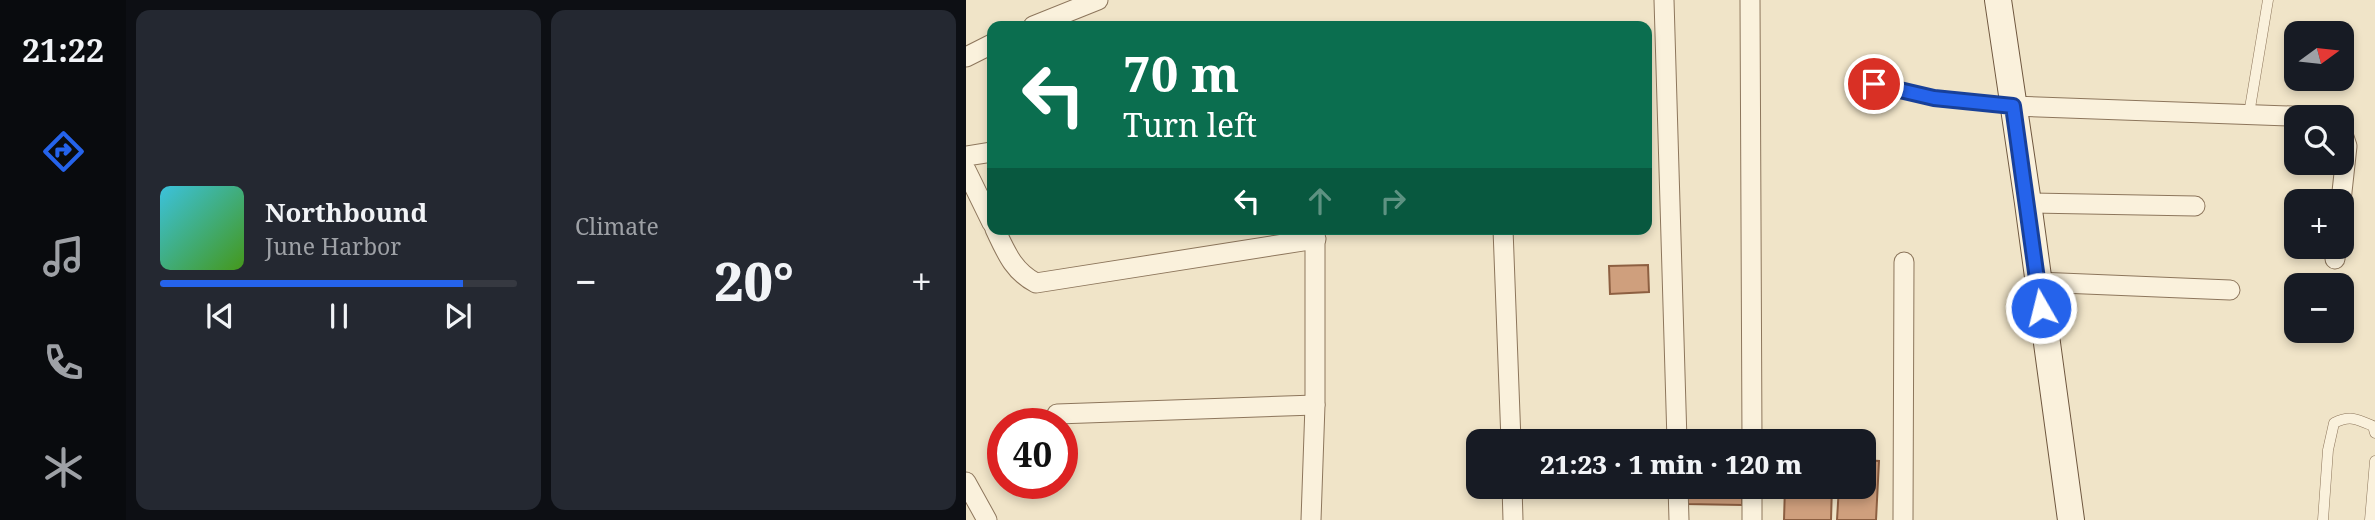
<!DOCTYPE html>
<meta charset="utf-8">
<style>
:root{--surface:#171b24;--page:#242831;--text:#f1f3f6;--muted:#9ea1a6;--line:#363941;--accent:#2563eb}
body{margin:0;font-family:"Noto Serif",serif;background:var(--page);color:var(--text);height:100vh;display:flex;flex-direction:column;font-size:26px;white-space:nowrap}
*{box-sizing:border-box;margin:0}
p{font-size:23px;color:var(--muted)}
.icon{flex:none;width:38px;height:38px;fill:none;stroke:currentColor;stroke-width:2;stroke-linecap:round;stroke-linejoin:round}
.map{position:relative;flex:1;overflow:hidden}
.sheet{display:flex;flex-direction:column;gap:10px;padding:10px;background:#0d0f14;width:840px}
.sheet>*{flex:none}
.banner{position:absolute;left:21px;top:21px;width:665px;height:214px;border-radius:14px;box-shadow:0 4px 10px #0003;background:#0b6e4f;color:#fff;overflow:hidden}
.needle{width:46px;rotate:75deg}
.controls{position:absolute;left:1318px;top:21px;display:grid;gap:14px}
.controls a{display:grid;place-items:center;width:70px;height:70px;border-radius:14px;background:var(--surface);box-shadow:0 4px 10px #0003;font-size:35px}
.speed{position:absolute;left:21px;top:408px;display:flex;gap:14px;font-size:35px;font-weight:700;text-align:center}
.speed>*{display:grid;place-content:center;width:91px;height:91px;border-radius:50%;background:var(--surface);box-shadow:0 4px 10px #0003;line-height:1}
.speed .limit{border:10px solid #d22;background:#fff;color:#111}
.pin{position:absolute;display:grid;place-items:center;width:60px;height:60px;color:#fff;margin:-30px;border:4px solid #fff;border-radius:50%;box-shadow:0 2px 7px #0007}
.me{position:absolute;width:77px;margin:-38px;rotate:352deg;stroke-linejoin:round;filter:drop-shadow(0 0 5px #0008)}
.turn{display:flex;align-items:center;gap:24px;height:147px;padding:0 21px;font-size:32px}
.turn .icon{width:91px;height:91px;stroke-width:2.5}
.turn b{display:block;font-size:49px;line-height:60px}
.lanes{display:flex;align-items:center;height:66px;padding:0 21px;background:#0003;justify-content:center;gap:35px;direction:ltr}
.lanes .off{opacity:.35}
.big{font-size:52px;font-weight:800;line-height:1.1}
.sheet .card{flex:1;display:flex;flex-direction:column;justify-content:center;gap:10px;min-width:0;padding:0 24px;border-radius:14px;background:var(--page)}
.song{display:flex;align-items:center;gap:21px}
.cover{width:84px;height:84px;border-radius:10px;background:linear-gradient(135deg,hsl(190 70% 55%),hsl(100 70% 35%))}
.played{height:7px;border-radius:4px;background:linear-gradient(90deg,var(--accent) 85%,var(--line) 85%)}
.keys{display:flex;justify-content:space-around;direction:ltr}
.heat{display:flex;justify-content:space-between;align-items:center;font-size:38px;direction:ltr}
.sheet .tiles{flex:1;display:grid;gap:10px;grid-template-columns:repeat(2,1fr)}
.trip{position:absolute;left:500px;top:429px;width:410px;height:70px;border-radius:14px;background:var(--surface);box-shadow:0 4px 10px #0003;font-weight:800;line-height:70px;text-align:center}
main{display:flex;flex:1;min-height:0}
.dock{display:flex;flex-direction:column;width:126px;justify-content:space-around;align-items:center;background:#090b0e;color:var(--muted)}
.dock .icon{width:49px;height:49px}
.dock .current{color:var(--accent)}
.dock b{font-size:32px;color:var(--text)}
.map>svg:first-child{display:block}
.building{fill:#cf9f7d;stroke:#8d5f41;stroke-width:2}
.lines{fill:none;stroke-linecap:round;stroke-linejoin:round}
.lane-casing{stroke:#8d765c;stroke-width:11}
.street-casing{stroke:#8d765c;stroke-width:21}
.secondary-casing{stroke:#6f573f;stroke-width:28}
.lane{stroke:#faf1dc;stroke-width:10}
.street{stroke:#faf1dc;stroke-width:19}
.secondary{stroke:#faf1dc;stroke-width:26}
.route-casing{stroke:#184099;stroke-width:18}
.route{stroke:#2563eb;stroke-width:12}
</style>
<main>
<nav class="dock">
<b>21:22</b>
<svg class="icon current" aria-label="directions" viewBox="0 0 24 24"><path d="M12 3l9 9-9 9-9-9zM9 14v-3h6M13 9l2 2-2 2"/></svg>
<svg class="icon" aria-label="music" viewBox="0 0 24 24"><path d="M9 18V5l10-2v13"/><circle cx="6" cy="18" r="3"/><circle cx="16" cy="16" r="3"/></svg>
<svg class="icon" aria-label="phone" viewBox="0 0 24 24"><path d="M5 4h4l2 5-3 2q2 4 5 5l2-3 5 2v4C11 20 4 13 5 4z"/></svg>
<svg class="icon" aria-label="climate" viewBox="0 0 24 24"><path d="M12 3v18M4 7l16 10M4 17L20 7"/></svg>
</nav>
<section class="sheet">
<div class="tiles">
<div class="card">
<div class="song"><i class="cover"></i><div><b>Northbound</b><p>June Harbor</p></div></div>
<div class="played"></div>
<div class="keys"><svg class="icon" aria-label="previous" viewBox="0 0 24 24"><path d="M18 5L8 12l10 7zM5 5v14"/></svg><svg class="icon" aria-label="pause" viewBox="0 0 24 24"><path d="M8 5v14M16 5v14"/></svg><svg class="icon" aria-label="next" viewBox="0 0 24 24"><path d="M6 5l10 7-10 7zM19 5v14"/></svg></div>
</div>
<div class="card"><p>Climate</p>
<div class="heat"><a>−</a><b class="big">20°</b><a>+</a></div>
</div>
</div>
</section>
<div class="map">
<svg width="1409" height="520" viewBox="0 0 1409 520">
<rect width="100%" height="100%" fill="#f0e4c8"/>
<g class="building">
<polygon points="682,265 683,292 644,294 643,266"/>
<polygon points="898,460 913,461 910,520 871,520 873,486 898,486"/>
<polygon points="720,486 776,486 776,505 720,504"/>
<polygon points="819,486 866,486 865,520 818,520"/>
</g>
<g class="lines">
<defs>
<g id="lane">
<polyline points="908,84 968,98 1045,105"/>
<polyline points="1283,114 1302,0"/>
<path d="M1357,520l5,-70 6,-27c16,-8 23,-4 39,3l2,7"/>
<polyline points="1404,520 1409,461"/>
</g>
<g id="street">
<polyline points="698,0 711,441"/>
<polyline points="784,0 786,441"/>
<polyline points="67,26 132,0"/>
<polyline points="0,57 26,44"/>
<polyline points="1047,106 1352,117"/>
<polyline points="0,156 26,152"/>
<polyline points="0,170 26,223"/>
<polyline points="1375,201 1381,146 1376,131"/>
<polyline points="1062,203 1229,206"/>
<path d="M29,229c11,23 18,42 41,54l280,-44"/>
<polyline points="537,229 545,441"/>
<polyline points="1369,259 1370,247"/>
<polyline points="1071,282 1264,290"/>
<polyline points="91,414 349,405"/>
<polyline points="0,482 21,520"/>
<polyline points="546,486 547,520"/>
<polyline points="712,486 713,520"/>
<polyline points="786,486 786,520"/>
<polyline points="345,520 349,405 349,229"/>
<polyline points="937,520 938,262"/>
</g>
<polyline id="secondary" points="1032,0 1062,203 1105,520"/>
</defs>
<use href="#lane" class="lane-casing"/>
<use href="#street" class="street-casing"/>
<use href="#secondary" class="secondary-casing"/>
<use href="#lane" class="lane"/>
<use href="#street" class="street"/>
<use href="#secondary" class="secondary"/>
</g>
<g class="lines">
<defs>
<polyline id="route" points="908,84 968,98 1047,106 1075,308"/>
</defs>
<use href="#route" class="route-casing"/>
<use href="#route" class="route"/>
</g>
</svg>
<div class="controls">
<a><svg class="needle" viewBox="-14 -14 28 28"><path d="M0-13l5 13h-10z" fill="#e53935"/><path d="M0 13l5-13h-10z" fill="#9ea1a6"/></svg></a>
<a><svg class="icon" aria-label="search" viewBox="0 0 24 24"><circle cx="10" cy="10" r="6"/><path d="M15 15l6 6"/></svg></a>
<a>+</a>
<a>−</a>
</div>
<div class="speed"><div class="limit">40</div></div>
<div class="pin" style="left:908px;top:84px;background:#d93025"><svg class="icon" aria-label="arrive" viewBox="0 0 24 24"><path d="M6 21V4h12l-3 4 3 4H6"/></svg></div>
<svg class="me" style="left:1075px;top:308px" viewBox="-20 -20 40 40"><circle r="17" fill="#2563eb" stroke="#fff" stroke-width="3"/><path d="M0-11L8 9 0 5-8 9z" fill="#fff"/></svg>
<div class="trip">21:23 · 1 min · 120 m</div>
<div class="banner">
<div class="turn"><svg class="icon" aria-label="left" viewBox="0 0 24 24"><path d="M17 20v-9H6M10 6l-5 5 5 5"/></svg><div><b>70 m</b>Turn left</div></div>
<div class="lanes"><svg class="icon" aria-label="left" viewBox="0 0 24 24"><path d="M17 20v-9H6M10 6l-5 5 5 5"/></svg><svg class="icon off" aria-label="ahead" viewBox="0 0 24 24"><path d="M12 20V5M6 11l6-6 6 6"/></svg><svg class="icon off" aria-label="right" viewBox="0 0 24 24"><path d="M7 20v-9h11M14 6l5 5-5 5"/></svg></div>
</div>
</div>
</main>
